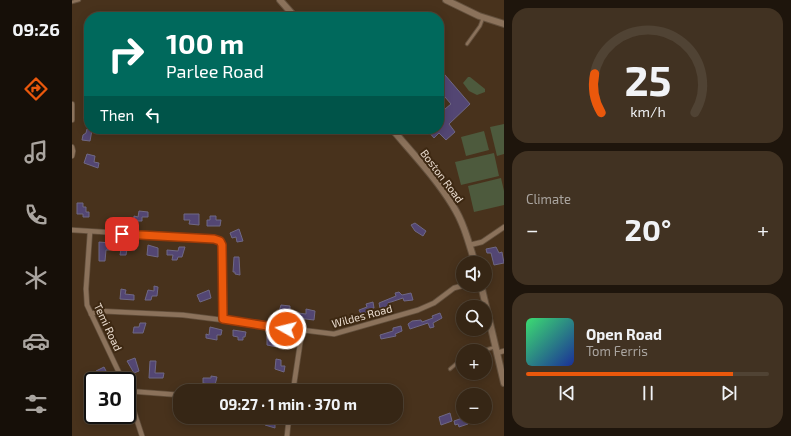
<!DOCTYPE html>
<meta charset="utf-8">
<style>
:root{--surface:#362615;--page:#413222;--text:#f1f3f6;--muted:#aaa5a0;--line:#504334;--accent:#ea580c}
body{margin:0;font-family:"Exo 2",sans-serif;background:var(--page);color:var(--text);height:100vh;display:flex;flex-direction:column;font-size:15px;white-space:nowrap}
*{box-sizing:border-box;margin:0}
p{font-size:13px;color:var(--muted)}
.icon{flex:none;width:22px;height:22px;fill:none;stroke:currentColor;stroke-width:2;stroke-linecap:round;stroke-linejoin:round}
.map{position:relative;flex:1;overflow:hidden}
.sheet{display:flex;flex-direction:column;gap:8px;padding:8px;background:#1e150c;width:287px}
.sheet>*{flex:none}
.banner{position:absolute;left:12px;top:12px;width:360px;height:122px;border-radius:16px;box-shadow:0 2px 10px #0003,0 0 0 1px var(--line);background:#00695c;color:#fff;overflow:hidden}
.buttons{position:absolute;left:384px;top:256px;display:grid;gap:8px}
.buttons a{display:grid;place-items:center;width:36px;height:36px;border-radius:50%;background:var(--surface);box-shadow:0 2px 10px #0003,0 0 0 1px var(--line);font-size:20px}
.speed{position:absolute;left:12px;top:372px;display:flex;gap:8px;font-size:20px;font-weight:700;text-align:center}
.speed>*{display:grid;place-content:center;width:52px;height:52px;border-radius:50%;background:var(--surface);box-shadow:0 2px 10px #0003,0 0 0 1px var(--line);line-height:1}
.speed .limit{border:2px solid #111;border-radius:6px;background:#fff;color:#111}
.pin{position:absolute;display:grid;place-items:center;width:34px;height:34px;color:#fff;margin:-17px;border-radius:8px;box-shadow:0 2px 6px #0006}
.me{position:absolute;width:44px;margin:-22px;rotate:278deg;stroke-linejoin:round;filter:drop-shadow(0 0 3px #0008)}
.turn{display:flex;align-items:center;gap:14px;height:84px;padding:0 16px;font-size:18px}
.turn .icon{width:52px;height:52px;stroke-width:2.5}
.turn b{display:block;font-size:28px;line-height:34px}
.then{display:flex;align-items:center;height:38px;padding:0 16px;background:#0003;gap:8px;font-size:15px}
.big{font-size:30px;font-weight:700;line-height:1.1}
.sheet .widget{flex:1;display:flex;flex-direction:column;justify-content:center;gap:6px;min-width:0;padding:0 14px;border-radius:16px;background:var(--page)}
.sheet .dial{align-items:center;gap:0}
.dial svg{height:104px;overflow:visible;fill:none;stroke:var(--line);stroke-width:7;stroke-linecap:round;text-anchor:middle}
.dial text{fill:var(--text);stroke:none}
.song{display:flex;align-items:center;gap:12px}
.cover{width:48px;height:48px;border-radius:6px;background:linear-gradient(135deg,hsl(140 70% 55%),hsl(230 70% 35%))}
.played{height:4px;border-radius:2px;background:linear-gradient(90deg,var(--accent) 85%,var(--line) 85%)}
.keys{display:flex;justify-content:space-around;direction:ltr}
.heat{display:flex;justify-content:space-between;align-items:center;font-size:22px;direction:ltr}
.trip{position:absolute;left:101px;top:384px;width:230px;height:40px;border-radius:16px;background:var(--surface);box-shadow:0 2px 10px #0003,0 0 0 1px var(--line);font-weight:700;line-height:40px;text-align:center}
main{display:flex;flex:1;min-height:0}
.menu{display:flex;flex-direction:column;width:72px;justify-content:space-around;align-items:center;background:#160f08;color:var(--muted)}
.menu .icon{width:28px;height:28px}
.menu .on{color:var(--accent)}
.menu b{font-size:18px;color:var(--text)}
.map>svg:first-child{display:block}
.green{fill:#4d5a3d}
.building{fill:#534673;stroke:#6f6885}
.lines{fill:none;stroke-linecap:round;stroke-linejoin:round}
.service-casing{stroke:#63503d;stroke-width:4.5}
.minor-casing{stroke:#63503d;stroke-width:6}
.secondary-casing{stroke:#63503d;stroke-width:8}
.service{stroke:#8b725b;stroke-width:2.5}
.minor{stroke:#8b725b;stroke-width:4.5}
.secondary{stroke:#8b725b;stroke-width:6}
.route-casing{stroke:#983908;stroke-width:10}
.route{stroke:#ea580c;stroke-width:7}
.labels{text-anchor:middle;stroke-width:4;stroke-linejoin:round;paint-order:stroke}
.street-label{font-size:11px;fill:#eadccf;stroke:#3d2812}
</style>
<main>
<nav class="menu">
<b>09:26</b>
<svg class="icon on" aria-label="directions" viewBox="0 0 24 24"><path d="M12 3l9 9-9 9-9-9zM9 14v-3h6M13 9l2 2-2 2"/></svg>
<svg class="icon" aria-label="music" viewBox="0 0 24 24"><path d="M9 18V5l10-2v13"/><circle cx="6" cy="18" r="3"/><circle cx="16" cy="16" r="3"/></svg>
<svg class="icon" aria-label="phone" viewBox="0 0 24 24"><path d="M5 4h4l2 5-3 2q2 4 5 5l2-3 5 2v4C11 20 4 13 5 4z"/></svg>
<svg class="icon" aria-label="climate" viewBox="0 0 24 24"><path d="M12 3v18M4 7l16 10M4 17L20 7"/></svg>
<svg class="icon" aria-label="car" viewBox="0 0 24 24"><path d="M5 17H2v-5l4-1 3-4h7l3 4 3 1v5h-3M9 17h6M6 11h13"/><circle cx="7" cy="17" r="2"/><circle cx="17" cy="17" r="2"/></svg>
<svg class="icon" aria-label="filters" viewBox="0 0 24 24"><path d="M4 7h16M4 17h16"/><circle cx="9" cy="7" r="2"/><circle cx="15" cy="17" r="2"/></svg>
</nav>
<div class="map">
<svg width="432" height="436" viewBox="0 0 432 436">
<rect width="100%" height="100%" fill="#48321c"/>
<g class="green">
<polygon points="396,77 398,77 413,89 413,92 405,95 397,91 391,83"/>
<polygon points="432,124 432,154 425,156 418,127"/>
<polygon points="412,131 417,150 394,156 389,137"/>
<polygon points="422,153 427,176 389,185 383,162"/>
<polygon points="429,178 432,191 432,205 402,212 396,186"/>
</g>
<g class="building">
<polygon points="367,68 398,104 377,124 383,132 374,140 367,133 362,138 356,131 357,129 367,129 367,114 379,104 367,90"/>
<polygon points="15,129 20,130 18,141 10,140 11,135 14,133"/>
<polygon points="15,154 23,156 22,162 27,163 26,168 12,163"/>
<polygon points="5,203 11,203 11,207 14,207 14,212 17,212 17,217 11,217 11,214 5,214"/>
<polygon points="67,211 76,212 76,217 70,217 70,221 62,221 62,216 66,217"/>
<polygon points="112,214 127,214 127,225 117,224 118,220 112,220"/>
<polygon points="138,216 144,216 144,220 149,220 148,226 135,226 135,220 138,220"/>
<polygon points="343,223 354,231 351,236 343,231 339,225"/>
<polygon points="167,229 171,241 165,242 164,237 160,238 158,233"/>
<polygon points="27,242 38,243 38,250 34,250 33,261 27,261"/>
<polygon points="50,243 63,244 63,250 55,249 54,255 48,255"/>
<polygon points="76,245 86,248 86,257 75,255"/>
<polygon points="107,247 113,247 110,257 106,257 105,260 100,260 101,255 95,255 95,250 106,251"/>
<polygon points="424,247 427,253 430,252 432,263 422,265 419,253 415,253 414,249"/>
<polygon points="162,257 167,257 168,275 163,274 163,272 161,272"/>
<polygon points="82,286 86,287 85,296 80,296 79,300 73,300 76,290 82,291"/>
<polygon points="49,289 54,290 53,294 62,295 62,300 48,299"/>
<polygon points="137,290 139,298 128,302 125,295"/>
<polygon points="327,292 330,295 339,293 341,300 332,301 331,298 316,303 317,307 308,308 307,303 324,296 323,293"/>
<polygon points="301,302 302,308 296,309 297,312 289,314 287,310 295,307 294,304"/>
<polygon points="209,305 218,306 218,312 214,312 212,315 206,315"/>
<polygon points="234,309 243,311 242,320 225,318 226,313 234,314"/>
<polygon points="368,313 370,318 361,323 362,327 358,328 356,323 338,329 336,324 340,321 349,320 350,322 361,318 360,316"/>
<polygon points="68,323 74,323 71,333 61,333 62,327 67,327"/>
<polygon points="329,326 330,331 323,334 324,336 309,339 308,335 321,331 321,328"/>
<polygon points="138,327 150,330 149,335 145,335 145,340 134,338 134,334 137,335"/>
<polygon points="161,330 174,332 173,337 171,337 171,340 166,340 166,337 161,336"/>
<polygon points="195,335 200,336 200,340 206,341 205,347 195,345"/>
<polygon points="63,358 67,371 62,373 55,361"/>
<polygon points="204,359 209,360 209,366 213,366 212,372 203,369"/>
<polygon points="78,361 84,361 83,373 92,373 91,378 77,378"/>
<polygon points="32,367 36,375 38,381 28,381 24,371"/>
<polygon points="139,376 145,377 143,385 131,383 131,378 139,378"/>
<polygon points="378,413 380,421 369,425 367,417"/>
<polygon points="192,417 200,417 199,422 203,422 203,428 193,425 194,422 191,422"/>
<polygon points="393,417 396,424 387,427 386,424 383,425 382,421"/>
</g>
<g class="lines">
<defs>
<g id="service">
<polyline points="0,2 7,0"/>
<polyline points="395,44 408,26 411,18"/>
<polyline points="410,351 423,347"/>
<polyline points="378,369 391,358"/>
</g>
<g id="minor">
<polyline points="0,104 0,120"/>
<polyline points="0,147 1,151 0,156"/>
<polyline points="0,230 142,239 147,241 150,245 151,319"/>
<polyline points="18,232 14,289 15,305 51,381"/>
<polyline points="398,245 410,242 432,227"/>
<polyline points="19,314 27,311 111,315 262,334 346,310 362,303 382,288 393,285"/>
<polyline points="425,353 432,351"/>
<polyline points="55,390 70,436"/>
<polyline points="56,391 108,395"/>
<polyline points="221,391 230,331"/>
<polyline points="215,436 217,417"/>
</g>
<g id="secondary">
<polyline points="208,0 223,17"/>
<polyline points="374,0 407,16 432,24"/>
<path d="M320,129c21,25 44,49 61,77 11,17 16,38 22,57"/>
<polyline points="409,285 432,383"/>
</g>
</defs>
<use href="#service" class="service-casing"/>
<use href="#minor" class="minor-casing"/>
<use href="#secondary" class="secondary-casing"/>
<use href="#service" class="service"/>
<use href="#minor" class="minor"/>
<use href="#secondary" class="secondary"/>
</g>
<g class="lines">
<defs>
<polyline id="route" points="50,234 142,239 148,241 150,245 151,319 214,329"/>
</defs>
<use href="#route" class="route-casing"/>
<use href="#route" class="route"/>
</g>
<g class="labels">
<g class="street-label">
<text transform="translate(370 176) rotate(53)" y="4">Boston Road</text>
<text transform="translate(290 316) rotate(-15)" y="4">Wildes Road</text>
<text transform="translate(36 327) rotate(65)" y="4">Temi Road</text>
</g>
</g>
</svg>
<div class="buttons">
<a><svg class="icon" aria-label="sound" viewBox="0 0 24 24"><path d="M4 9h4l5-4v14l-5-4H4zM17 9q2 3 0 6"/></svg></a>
<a><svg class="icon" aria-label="search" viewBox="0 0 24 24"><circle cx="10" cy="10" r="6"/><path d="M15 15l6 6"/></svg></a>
<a>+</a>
<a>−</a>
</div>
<div class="speed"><div class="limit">30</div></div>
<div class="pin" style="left:50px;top:234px;background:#d93025"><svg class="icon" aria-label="arrive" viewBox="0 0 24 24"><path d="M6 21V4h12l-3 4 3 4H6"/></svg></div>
<svg class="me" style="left:214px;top:329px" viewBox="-20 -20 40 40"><circle r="17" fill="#ea580c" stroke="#fff" stroke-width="3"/><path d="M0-11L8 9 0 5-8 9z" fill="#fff"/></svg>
<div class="trip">09:27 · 1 min · 370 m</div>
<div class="banner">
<div class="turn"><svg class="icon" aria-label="right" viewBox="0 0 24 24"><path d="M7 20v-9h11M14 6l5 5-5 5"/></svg><div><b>100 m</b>Parlee Road</div></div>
<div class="then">Then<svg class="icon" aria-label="left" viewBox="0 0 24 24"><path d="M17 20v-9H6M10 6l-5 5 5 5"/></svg></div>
</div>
</div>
<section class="sheet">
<div class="widget dial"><svg viewBox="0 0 100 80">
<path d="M14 69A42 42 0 1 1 86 69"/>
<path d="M14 69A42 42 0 0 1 9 39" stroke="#ea580c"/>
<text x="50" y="56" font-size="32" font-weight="700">25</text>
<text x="50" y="72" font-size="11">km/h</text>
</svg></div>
<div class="widget"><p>Climate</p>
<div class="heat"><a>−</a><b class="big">20°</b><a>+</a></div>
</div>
<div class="widget">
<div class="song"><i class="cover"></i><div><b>Open Road</b><p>Tom Ferris</p></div></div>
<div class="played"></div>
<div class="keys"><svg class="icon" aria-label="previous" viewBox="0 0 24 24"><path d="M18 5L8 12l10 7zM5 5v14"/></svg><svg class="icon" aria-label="pause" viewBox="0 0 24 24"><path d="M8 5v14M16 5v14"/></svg><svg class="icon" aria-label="next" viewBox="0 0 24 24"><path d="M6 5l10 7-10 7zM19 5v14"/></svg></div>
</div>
</section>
</main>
